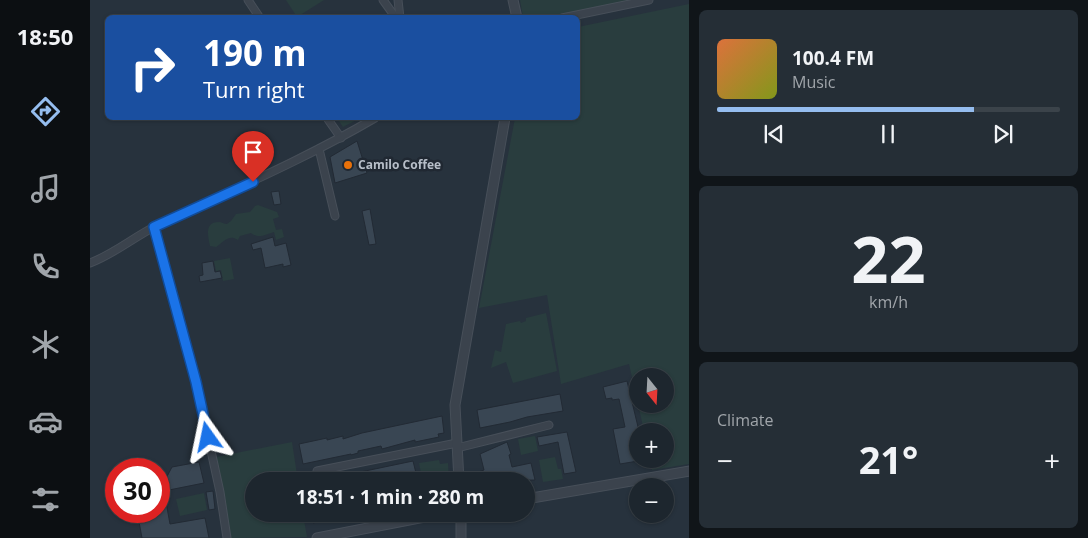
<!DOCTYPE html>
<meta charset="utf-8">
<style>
:root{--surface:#1d262e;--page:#252e36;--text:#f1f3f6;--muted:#a0a5aa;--line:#3b434a;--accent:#95bdef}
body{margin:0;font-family:"Open Sans",sans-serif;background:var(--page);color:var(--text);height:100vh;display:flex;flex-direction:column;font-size:19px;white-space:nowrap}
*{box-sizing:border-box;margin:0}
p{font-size:16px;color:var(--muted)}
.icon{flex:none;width:28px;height:28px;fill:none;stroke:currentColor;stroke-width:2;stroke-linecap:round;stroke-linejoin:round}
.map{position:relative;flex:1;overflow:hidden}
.drawer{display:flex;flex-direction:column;gap:10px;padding:10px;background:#101519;width:399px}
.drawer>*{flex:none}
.guide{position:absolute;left:15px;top:15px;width:475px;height:105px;border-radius:8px;box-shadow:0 1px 4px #0004,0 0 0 1px var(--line);background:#1a4fa0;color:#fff;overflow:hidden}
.needle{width:32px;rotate:162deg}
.controls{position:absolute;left:539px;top:368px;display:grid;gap:10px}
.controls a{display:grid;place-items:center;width:45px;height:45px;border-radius:50%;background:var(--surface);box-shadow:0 1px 4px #0004,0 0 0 1px var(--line);font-size:25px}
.speed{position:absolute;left:15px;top:458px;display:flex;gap:10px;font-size:25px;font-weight:700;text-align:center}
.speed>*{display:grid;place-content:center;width:65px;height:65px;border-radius:50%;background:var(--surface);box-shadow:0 1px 4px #0004,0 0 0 1px var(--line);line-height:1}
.speed .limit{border:8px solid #d22;background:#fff;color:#111}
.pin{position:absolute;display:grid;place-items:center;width:42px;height:42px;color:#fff;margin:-51px -21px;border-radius:50% 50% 50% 0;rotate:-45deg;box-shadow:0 0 5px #0007}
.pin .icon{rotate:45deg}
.me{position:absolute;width:55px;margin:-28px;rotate:348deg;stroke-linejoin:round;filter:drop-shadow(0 0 4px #0008)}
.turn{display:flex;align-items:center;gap:18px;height:105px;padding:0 15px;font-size:22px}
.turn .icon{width:65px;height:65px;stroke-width:2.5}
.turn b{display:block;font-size:35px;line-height:42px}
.big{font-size:38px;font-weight:700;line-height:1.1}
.drawer .tile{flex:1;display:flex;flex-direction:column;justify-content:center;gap:8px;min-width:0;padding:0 18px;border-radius:8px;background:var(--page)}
.drawer .dial{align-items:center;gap:0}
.dial b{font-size:65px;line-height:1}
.song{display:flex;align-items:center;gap:15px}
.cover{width:60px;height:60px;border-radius:8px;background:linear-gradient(135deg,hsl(20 70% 55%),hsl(70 70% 35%))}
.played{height:5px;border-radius:2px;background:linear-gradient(90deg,var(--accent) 75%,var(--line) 75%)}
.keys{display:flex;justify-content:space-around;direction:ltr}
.heat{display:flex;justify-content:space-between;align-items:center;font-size:28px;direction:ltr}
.trip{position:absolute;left:155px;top:472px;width:290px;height:50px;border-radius:25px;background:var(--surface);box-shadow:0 1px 4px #0004,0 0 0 1px var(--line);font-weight:700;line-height:50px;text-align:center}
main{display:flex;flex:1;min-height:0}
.dock{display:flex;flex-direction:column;width:90px;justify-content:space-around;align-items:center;background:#0c0f12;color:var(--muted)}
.dock .icon{width:35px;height:35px}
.dock .selected{color:var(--accent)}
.dock b{font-size:22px;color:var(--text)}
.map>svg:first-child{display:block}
.green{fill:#293d3e;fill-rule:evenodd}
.building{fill:#394653;stroke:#222a34}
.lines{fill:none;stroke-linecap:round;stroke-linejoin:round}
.minor-casing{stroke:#474f59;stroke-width:9}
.tertiary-casing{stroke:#474f59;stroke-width:11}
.minor{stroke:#3b434d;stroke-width:7}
.tertiary{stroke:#3b434d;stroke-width:9}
.route-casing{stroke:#114b97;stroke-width:12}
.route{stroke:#1a73e8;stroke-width:9}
.food-dot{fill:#e8710a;stroke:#202832;stroke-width:2}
.labels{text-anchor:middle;stroke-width:5;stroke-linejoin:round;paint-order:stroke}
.poi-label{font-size:12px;font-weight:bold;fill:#b7bec8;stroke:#202832;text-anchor:start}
</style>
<main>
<nav class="dock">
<b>18:50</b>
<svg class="icon selected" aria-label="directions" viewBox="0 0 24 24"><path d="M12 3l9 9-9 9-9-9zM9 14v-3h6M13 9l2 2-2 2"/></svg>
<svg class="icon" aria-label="music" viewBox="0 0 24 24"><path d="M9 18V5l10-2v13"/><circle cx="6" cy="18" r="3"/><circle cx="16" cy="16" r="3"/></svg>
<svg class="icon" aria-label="phone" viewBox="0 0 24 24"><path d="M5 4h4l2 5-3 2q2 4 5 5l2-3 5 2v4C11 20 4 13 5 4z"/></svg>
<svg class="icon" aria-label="climate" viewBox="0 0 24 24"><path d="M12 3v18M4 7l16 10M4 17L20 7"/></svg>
<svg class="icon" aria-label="car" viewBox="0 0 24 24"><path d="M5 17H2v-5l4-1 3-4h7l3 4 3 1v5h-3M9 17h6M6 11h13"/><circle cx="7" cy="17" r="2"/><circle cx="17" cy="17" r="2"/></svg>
<svg class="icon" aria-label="filters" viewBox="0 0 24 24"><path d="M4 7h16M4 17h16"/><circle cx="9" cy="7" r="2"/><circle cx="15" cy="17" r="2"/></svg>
</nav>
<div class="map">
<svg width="600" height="538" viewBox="0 0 600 538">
<rect width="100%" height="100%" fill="#27323d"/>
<g class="green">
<polygon points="196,0 234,0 207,17"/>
<polygon points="430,0 545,0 457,18 433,17"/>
<path d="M599,4v460l-37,6 -2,-11h15v-28h-21l-15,-67 -68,20 -14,-89 -68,13 36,-190h63v-91zM548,376h27v28h-27z"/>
<polygon points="247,118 270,118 253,127"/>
<path d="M168,205l19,7 2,5 -6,2 3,11 6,-1 2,8 -8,3 -2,-8c-10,3 -15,7 -23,1l-11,3 -2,4c-10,-6 -14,2 -22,7l-6,-1c-2,-10 -6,-24 9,-24 2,0 5,2 8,2l4,-3 5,-7 14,-2 5,-6z"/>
<polygon points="140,258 144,279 133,281 131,270 126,271 124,261"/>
<polygon points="456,313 467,371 423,383 416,362 401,368 405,350 411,352 416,324 430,321 431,323 436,321 436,318"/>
<polygon points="445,436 448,451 431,455 428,439"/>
<polygon points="202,442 208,481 164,481 164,514 213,514 217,537 141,538 126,457"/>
<polygon points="465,457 468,469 471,469 473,479 453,482 449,460"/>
<polygon points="349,460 350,464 358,463 359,481 350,481 348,473 332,478 329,463"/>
<polygon points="114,493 117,510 90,516 86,499"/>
</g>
<g class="building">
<polygon points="267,141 277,173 245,183 240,157"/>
<polygon points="189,191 191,204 184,205 181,192"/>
<polygon points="280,209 286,244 279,245 272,211"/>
<polygon points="183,237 185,246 196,243 201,265 193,267 193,264 175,268 171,248 163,250 161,244"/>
<polygon points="123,261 125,272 130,271 132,278 110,282 109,276 113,275 112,263"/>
<polygon points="537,381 549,431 548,431 548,461 530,464 523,429 535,427 529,399 522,400 522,398 516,399 513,387"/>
<polygon points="470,394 473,411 437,417 420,422 390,428 387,410"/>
<polygon points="352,416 354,433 348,434 349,437 325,442 325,440 292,449 291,446 268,451 268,453 261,455 261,454 213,464 209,444 237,438 237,440 253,436 253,439 272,433"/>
<polygon points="477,432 486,472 474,474 468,442 449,446 447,437"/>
<polygon points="417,442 421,454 419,455 422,467 441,463 445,480 390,481 388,472 394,470 390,454"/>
<polygon points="323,461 328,481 237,481 237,479"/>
<polygon points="109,462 114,483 74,491 80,524 115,518 119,538 52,538 47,511 69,511 69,480 72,480 73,484 82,467"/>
<polygon points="123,491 125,509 119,510 116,492"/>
<polygon points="221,514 251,514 252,516 223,523"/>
</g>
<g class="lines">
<defs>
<g id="minor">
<polyline points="158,0 170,18"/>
<polyline points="293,0 306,18"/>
<polyline points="308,0 310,18"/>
<polyline points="472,18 559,0"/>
<polyline points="237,118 251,138"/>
<polyline points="229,149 245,216"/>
<polyline points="64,227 106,382 130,492 137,538"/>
<path d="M0,263c24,-9 44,-26 66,-37 74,-35 149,-67 219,-108"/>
<polyline points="367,448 459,425"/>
<polyline points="227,471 367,443"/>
</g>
<g id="tertiary">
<polyline points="423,0 427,18"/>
<polyline points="369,481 365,405 415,118"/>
<polyline points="436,499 600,471"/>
<polyline points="371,514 371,538"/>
<polyline points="227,538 350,514"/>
</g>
</defs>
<use href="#minor" class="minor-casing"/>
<use href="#tertiary" class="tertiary-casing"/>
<use href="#minor" class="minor"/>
<use href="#tertiary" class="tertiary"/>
</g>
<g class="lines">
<defs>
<polyline id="route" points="118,437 106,382 64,227 163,182"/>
</defs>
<use href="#route" class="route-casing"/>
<use href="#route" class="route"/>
</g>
<circle class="food-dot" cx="258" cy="165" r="5"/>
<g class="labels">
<g class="poi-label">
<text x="268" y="169">Camilo Coffee</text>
</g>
</g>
</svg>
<div class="controls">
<a><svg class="needle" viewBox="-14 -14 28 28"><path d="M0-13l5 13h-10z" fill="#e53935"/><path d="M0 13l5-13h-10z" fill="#a0a5aa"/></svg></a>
<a>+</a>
<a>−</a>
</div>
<div class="speed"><div class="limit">30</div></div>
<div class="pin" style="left:163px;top:182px;background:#d93025"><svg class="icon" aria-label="arrive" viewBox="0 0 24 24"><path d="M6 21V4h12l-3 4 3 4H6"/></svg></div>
<svg class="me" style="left:118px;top:437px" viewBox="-20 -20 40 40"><path d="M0-17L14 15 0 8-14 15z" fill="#1a73e8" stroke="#fff" stroke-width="4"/></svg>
<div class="trip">18:51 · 1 min · 280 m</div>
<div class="guide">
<div class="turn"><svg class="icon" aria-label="right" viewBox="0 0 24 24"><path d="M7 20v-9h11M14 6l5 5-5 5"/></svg><div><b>190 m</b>Turn right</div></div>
</div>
</div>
<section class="drawer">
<div class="tile">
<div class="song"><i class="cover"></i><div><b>100.4 FM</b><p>Music</p></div></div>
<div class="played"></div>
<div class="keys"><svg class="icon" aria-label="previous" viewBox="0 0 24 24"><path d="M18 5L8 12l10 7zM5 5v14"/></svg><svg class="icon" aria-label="pause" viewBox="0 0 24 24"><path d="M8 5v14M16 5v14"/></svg><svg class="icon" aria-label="next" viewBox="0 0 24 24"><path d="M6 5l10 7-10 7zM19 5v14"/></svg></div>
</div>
<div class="tile dial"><b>22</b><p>km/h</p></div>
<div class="tile"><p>Climate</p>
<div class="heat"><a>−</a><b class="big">21°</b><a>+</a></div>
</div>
</section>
</main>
